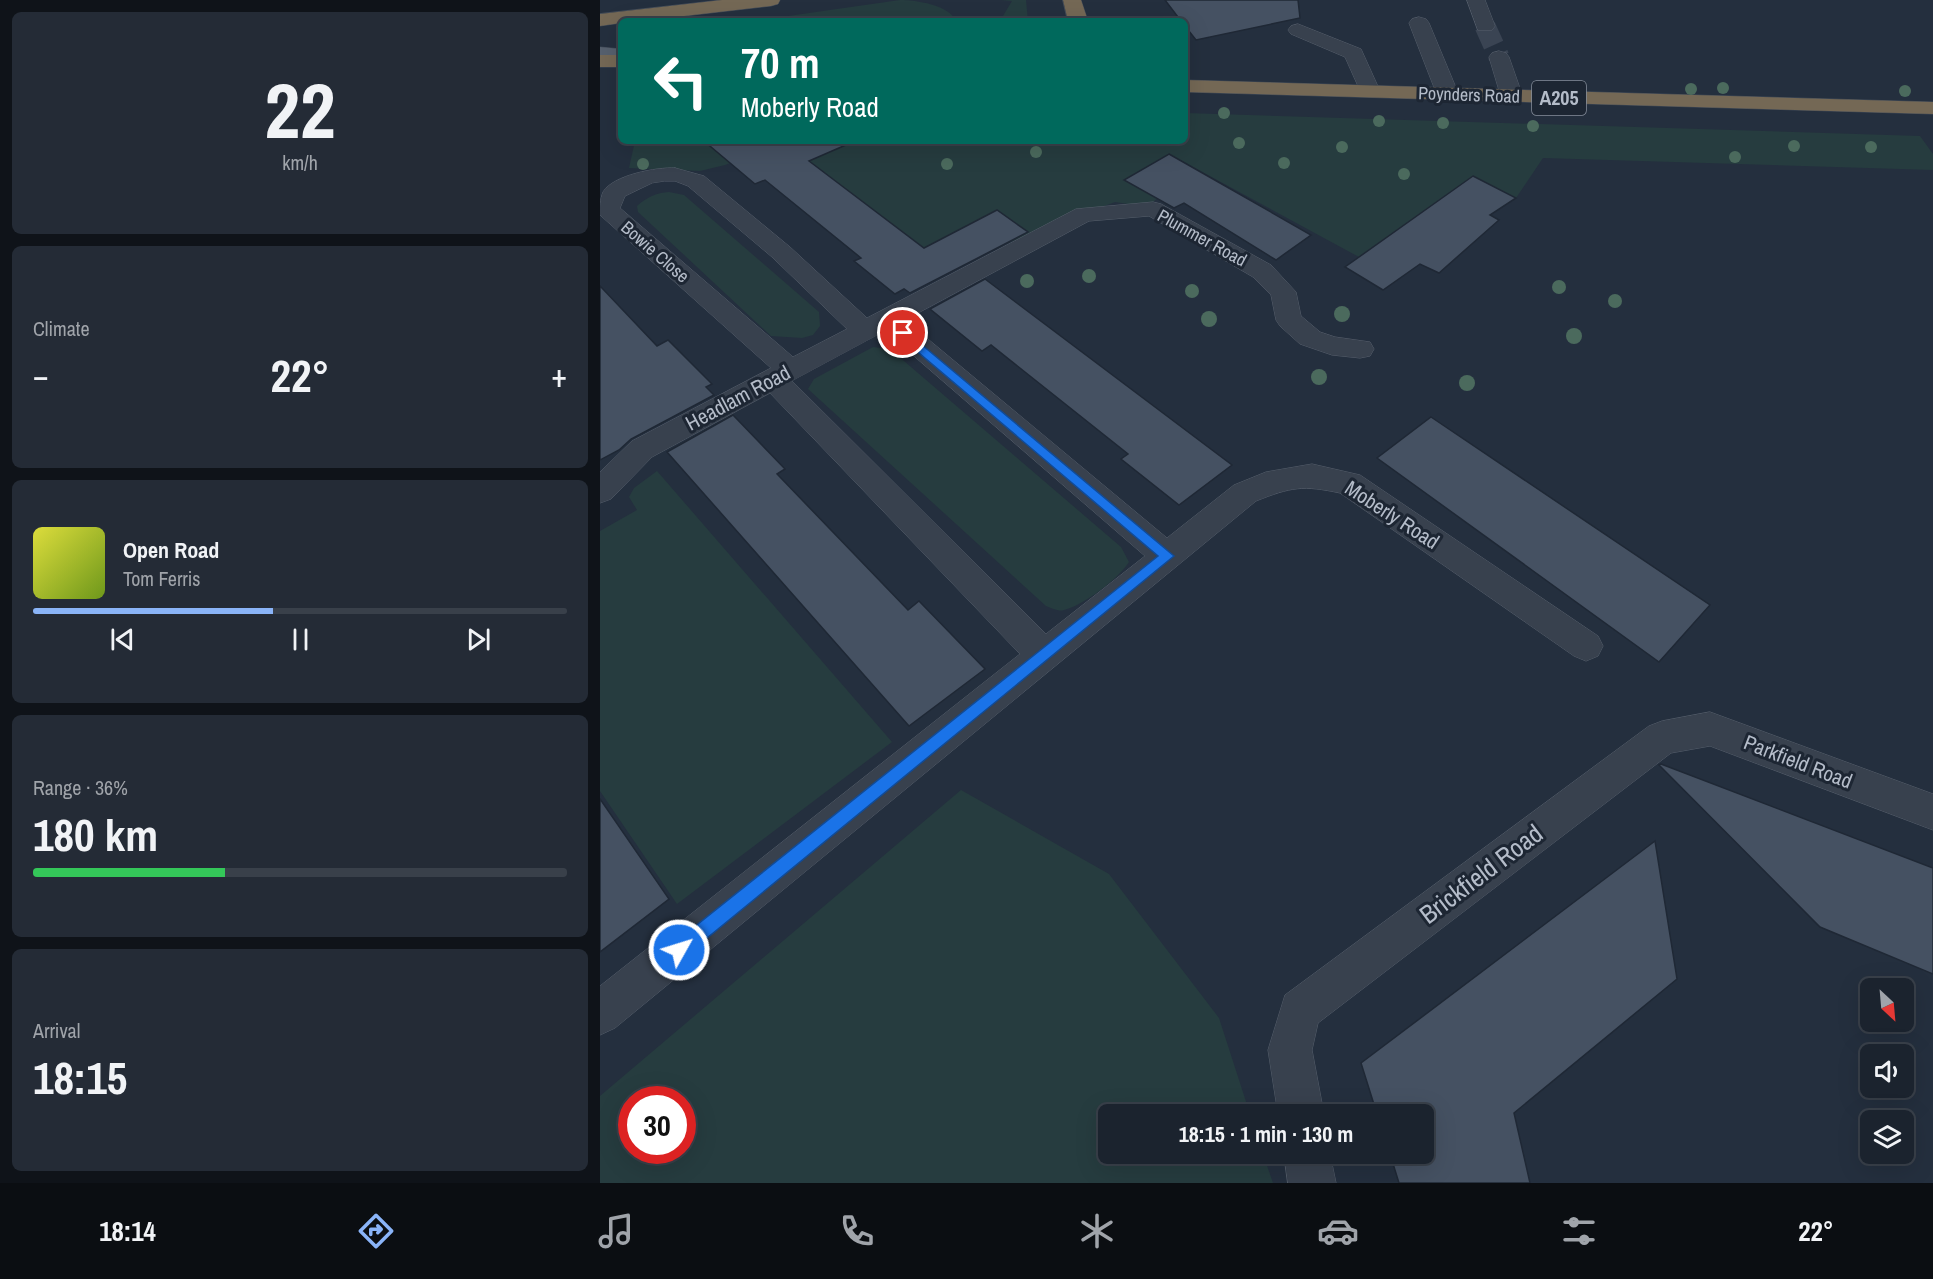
<!DOCTYPE html>
<meta charset="utf-8">
<style>
:root{--surface:#1b232e;--page:#242b36;--text:#f1f3f6;--muted:#a0a4aa;--line:#39404a;--accent:#8ab4f8}
body{margin:0;font-family:"Archivo Narrow",sans-serif;background:var(--page);color:var(--text);height:100vh;display:flex;flex-direction:column;font-size:22px;white-space:nowrap}
*{box-sizing:border-box;margin:0}
p{font-size:20px;color:var(--muted)}
.icon{flex:none;width:33px;height:33px;fill:none;stroke:currentColor;stroke-width:2;stroke-linecap:round;stroke-linejoin:round}
.map{position:relative;flex:1;overflow:hidden}
.panel{display:flex;flex-direction:column;gap:12px;padding:12px;background:#0f1319;width:600px}
.panel>*{flex:none}
.guide{position:absolute;left:18px;top:18px;width:570px;height:126px;border-radius:9px;box-shadow:0 6px 24px #0002,0 0 0 2px var(--line);background:#00695c;color:#fff;overflow:hidden}
.needle{width:39px;rotate:154deg}
.fabs{position:absolute;left:1260px;top:978px;display:grid;gap:12px}
.fabs a{display:grid;place-items:center;width:54px;height:54px;border-radius:9px;background:var(--surface);box-shadow:0 6px 24px #0002,0 0 0 2px var(--line);font-size:30px}
.speed{position:absolute;left:18px;top:1086px;display:flex;gap:12px;font-size:30px;font-weight:700;text-align:center}
.speed>*{display:grid;place-content:center;width:78px;height:78px;border-radius:50%;background:var(--surface);box-shadow:0 6px 24px #0002,0 0 0 2px var(--line);line-height:1}
.speed .limit{border:9px solid #d22;background:#fff;color:#111}
.pin{position:absolute;display:grid;place-items:center;width:51px;height:51px;color:#fff;margin:-26px;border:3px solid #fff;border-radius:50%;box-shadow:0 2px 6px #0007}
.me{position:absolute;width:66px;margin:-33px;rotate:51deg;stroke-linejoin:round;filter:drop-shadow(0 0 4px #0008)}
.turn{display:flex;align-items:center;gap:21px;height:126px;padding:0 24px;font-size:27px}
.turn .icon{width:78px;height:78px;stroke-width:2.5}
.turn b{display:block;font-size:42px;line-height:51px}
.big{font-size:45px;font-weight:800;line-height:1.1}
.panel .card{flex:1;display:flex;flex-direction:column;justify-content:center;gap:9px;min-width:0;padding:0 21px;border-radius:9px;background:var(--page)}
.panel .dial{align-items:center;gap:0}
.dial b{font-size:78px;line-height:1}
.song{display:flex;align-items:center;gap:18px}
.cover{width:72px;height:72px;border-radius:9px;background:linear-gradient(135deg,hsl(60 70% 55%),hsl(80 70% 35%))}
.played{height:6px;border-radius:3px;background:linear-gradient(90deg,var(--accent) 45%,var(--line) 45%)}
.keys{display:flex;justify-content:space-around;direction:ltr}
.heat{display:flex;justify-content:space-between;align-items:center;font-size:33px;direction:ltr}
.charge{height:9px;border-radius:4px;background:linear-gradient(90deg,#34c759 36%,var(--line) 0)}
.trip{position:absolute;left:498px;top:1104px;width:336px;height:60px;border-radius:9px;background:var(--surface);box-shadow:0 6px 24px #0002,0 0 0 2px var(--line);font-weight:800;line-height:60px;text-align:center}
.tab-bar{display:flex;height:96px;justify-content:space-around;align-items:center;background:#0b0e12;color:var(--muted)}
.tab-bar .icon{width:42px;height:42px}
.tab-bar .on{color:var(--accent)}
.tab-bar b{font-size:27px;color:var(--text)}
main{display:flex;flex:1;min-height:0}
.map>svg:first-child{display:block}
.green{fill:#263c3f;fill-rule:evenodd}
.building{fill:#455162;stroke:#1f2835;stroke-width:1.5}
.lines{fill:none;stroke-linecap:round;stroke-linejoin:round}
.minor-tunnel{stroke:#3a4453;stroke-width:21;stroke-dasharray:21 10;stroke-linecap:butt}
.minor-casing{stroke:#565f6c;stroke-width:1}
.major-casing{stroke:#414a57;stroke-width:1}
.highway-casing{stroke:#434c59;stroke-width:1}
.minor{fill:#38414e;fill-rule:evenodd}
.major{fill:#56606e;fill-rule:evenodd}
.highway{fill:#746855;fill-rule:evenodd}
.tree{fill:#4b6a5d}
.route{fill:#1a73e8;stroke:#114b97;stroke-width:1.5}
.labels{text-anchor:middle;stroke-width:6;stroke-linejoin:round;paint-order:stroke}
.far-street-label{font-size:18px;fill:#b4bcc9;stroke:#1d2633}
.shield{fill:#1d2633;stroke:#878f9c;stroke-width:1.5}
.shield-label{font-size:20px;font-weight:bold;fill:#b4bcc9}
.street-label{font-size:21px;fill:#b4bcc9;stroke:#1d2633}
.near-street-label{font-size:26px;fill:#b4bcc9;stroke:#1d2633}
</style>
<main>
<section class="panel">
<div class="card dial"><b>22</b><p>km/h</p></div>
<div class="card"><p>Climate</p>
<div class="heat"><a>−</a><b class="big">22°</b><a>+</a></div>
</div>
<div class="card">
<div class="song"><i class="cover"></i><div><b>Open Road</b><p>Tom Ferris</p></div></div>
<div class="played"></div>
<div class="keys"><svg class="icon" aria-label="previous" viewBox="0 0 24 24"><path d="M18 5L8 12l10 7zM5 5v14"/></svg><svg class="icon" aria-label="pause" viewBox="0 0 24 24"><path d="M8 5v14M16 5v14"/></svg><svg class="icon" aria-label="next" viewBox="0 0 24 24"><path d="M6 5l10 7-10 7zM19 5v14"/></svg></div>
</div>
<div class="card"><p>Range · 36%</p><b class="big">180 km</b><div class="charge"></div></div>
<div class="card"><p>Arrival</p><b class="big">18:15</b></div>
</section>
<div class="map">
<svg width="1333" height="1183" viewBox="0 0 1333 1183">
<rect width="100%" height="100%" fill="#242f3e"/>
<g class="green">
<path d="M300,0c16,0 49,5 56,21h-202z"/>
<polygon points="401,0 426,0 428,21 400,21 412,1"/>
<polygon points="585,113 1320,136 1333,154 1333,170 943,158 916,198 873,176 759,257 569,154 536,173 565,192 547,207 515,202 347,266 184,142 125,165 100,171 29,168 35,141 585,141"/>
<path d="M69,192l15,3 135,117 1,14 -7,9 -11,3 -31,-2 -133,-124 -1,-6c10,-9 19,-13 32,-14z"/>
<path d="M273,347l17,2 231,198 8,15c-11,17 -45,43 -65,48 -5,2 -12,-2 -18,-4l-238,-217 6,-10z"/>
<polygon points="57,471 292,742 77,904 0,791 0,531 37,510 29,497 34,488"/>
<path d="M361,790l148,84 110,144 31,96h-142v40h155l10,29h-673v-87zM32,1100h50v50h-50z"/>
</g>
<g class="building">
<polygon points="565,0 698,0 700,18 596,40 585,26 585,21 581,21"/>
<polygon points="104,141 255,141 209,161 324,248 397,210 428,232 310,293 304,289 295,294 254,261 261,258 165,180 155,184"/>
<polygon points="569,154 620,183 711,235 676,260 584,203 574,208 524,180"/>
<polygon points="873,176 916,198 890,215 899,220 839,273 820,264 783,290 745,267"/>
<polygon points="385,279 632,465 579,505 521,459 528,454 391,345 382,351 330,309"/>
<polygon points="0,286 57,346 68,340 112,384 106,387 114,395 31,439 19,450 0,460"/>
<polygon points="133,415 185,469 177,474 308,610 319,601 385,669 309,726 67,452"/>
<polygon points="831,417 1110,605 1059,662 777,458"/>
<polygon points="1061,764 1333,868 1333,974 1220,927 1059,765"/>
<polygon points="0,799 69,899 0,952"/>
<polygon points="1055,841 1077,979 914,1113 930,1183 799,1183 790,1154 824,1154 824,1114 777,1114 761,1063"/>
</g>
<g class="lines">
<polyline class="minor-tunnel" points="885,26 899,57"/>
<defs>
<g id="minor">
<polygon points="867,0 885,0 895,26 892,30 878,30"/>
<polygon points="819,17 826,19 829,23 859,95 855,99 848,101 841,99 837,95 809,23 812,19"/>
<polygon points="698,24 761,49 780,91 776,95 769,97 762,95 745,57 691,34 688,30 691,26"/>
<polygon points="899,51 906,53 909,57 923,97 919,101 912,103 905,101 901,97 889,57 892,53"/>
<path d="M75,168l29,8 86,71 77,71 209,-109 77,-7 8,2 110,61 25,27 5,24 19,16 15,5 35,5 4,7 -4,7 -10,2 -28,-3 -32,-11 -20,-18 -4,-6 -5,-25 -18,-18 -104,-61 -60,5 -184,99 262,218 67,-53 32,-13 46,-8 48,11 238,161 5,10 -5,10 -12,5 -12,-5 -234,-163c-37,-8 -49,-6 -84,8l-641,527 -15,7v-49l420,-332 -250,-261 -118,64 -41,42 -11,4v-31l32,-31 139,-73 -171,-153c0,-8 0,-16 3,-23 10,-17 54,-25 72,-24zM65,181h10l13,5 84,71 75,72 -54,28 -173,-149 5,-12 27,-13zM285,331l260,225 -99,78 -254,-253z"/>
<polygon points="1110,712 1333,794 1333,830 1110,746 1071,753 718,1023 712,1050 724,1114 678,1114 668,1050 685,995 1049,726 1062,721"/>
<polygon points="684,1154 730,1154 736,1183 688,1183"/>
</g>
<polygon id="major" points="0,47 21,49 21,61 0,59"/>
<g id="highway">
<polygon points="122,0 180,0 178,4 171,6 41,21 21,21 21,23 0,26 0,14"/>
<polygon points="463,0 481,0 488,21 468,21"/>
<rect x="0" y="55" width="21" height="12"/>
<polygon points="585,80 1333,102 1333,114 585,92"/>
</g>
</defs>
<use href="#minor" class="minor-casing"/>
<use href="#major" class="major-casing"/>
<use href="#highway" class="highway-casing"/>
<use href="#minor" class="minor"/>
<use href="#major" class="major"/>
<use href="#highway" class="highway"/>
</g>
<g class="tree">
<circle cx="1123" cy="88" r="6"/>
<circle cx="1091" cy="89" r="6"/>
<circle cx="1305" cy="91" r="6"/>
<circle cx="624" cy="113" r="6"/>
<circle cx="779" cy="121" r="6"/>
<circle cx="843" cy="123" r="6"/>
<circle cx="933" cy="126" r="6"/>
<circle cx="639" cy="143" r="6"/>
<circle cx="1194" cy="146" r="6"/>
<circle cx="742" cy="147" r="6"/>
<circle cx="1271" cy="147" r="6"/>
<circle cx="436" cy="152" r="6"/>
<circle cx="1135" cy="157" r="6"/>
<circle cx="684" cy="163" r="6"/>
<circle cx="43" cy="164" r="6"/>
<circle cx="347" cy="164" r="6"/>
<circle cx="804" cy="174" r="6"/>
<circle cx="489" cy="276" r="7"/>
<circle cx="427" cy="281" r="7"/>
<circle cx="959" cy="287" r="7"/>
<circle cx="592" cy="291" r="7"/>
<circle cx="1015" cy="301" r="7"/>
<circle cx="742" cy="314" r="8"/>
<circle cx="609" cy="319" r="8"/>
<circle cx="974" cy="336" r="8"/>
<circle cx="719" cy="377" r="8"/>
<circle cx="867" cy="383" r="8"/>
</g>
<polygon class="route" points="303,329 574,556 85,956 79,959 73,956 70,950 73,944 558,556 299,336 298,333"/>
<g class="labels">
<g class="far-street-label">
<text transform="translate(869 95) rotate(2)" y="6">Poynders Road</text>
<text transform="translate(602 238) rotate(29)" y="6">Plummer Road</text>
<text transform="translate(55 252) rotate(41)" y="6">Bowie Close</text>
</g>
<rect class="shield" x="932" y="81" width="54" height="34" rx="4.5"/>
<g class="shield-label">
<text x="959" y="105">A205</text>
</g>
<g class="street-label">
<text transform="translate(138 398) rotate(-28)" y="7">Headlam Road</text>
<text transform="translate(792 515) rotate(33)" y="7">Moberly Road</text>
<text transform="translate(1198 762) rotate(21)" y="7">Parkfield Road</text>
</g>
<g class="near-street-label">
<text transform="translate(881 874) rotate(-37)" y="9">Brickfield Road</text>
</g>
</g>
</svg>
<div class="fabs">
<a><svg class="needle" viewBox="-14 -14 28 28"><path d="M0-13l5 13h-10z" fill="#e53935"/><path d="M0 13l5-13h-10z" fill="#a0a4aa"/></svg></a>
<a><svg class="icon" aria-label="sound" viewBox="0 0 24 24"><path d="M4 9h4l5-4v14l-5-4H4zM17 9q2 3 0 6"/></svg></a>
<a><svg class="icon" aria-label="layers" viewBox="0 0 24 24"><path d="M12 4l9 5-9 5-9-5zM3 14l9 5 9-5"/></svg></a>
</div>
<div class="speed"><div class="limit">30</div></div>
<div class="pin" style="left:303px;top:333px;background:#d93025"><svg class="icon" aria-label="arrive" viewBox="0 0 24 24"><path d="M6 21V4h12l-3 4 3 4H6"/></svg></div>
<svg class="me" style="left:79px;top:950px" viewBox="-20 -20 40 40"><circle r="17" fill="#1a73e8" stroke="#fff" stroke-width="3"/><path d="M0-11L8 9 0 5-8 9z" fill="#fff"/></svg>
<div class="trip">18:15 · 1 min · 130 m</div>
<div class="guide">
<div class="turn"><svg class="icon" aria-label="left" viewBox="0 0 24 24"><path d="M17 20v-9H6M10 6l-5 5 5 5"/></svg><div><b>70 m</b>Moberly Road</div></div>
</div>
</div>
</main>
<nav class="tab-bar">
<b>18:14</b>
<svg class="icon on" aria-label="directions" viewBox="0 0 24 24"><path d="M12 3l9 9-9 9-9-9zM9 14v-3h6M13 9l2 2-2 2"/></svg>
<svg class="icon" aria-label="music" viewBox="0 0 24 24"><path d="M9 18V5l10-2v13"/><circle cx="6" cy="18" r="3"/><circle cx="16" cy="16" r="3"/></svg>
<svg class="icon" aria-label="phone" viewBox="0 0 24 24"><path d="M5 4h4l2 5-3 2q2 4 5 5l2-3 5 2v4C11 20 4 13 5 4z"/></svg>
<svg class="icon" aria-label="climate" viewBox="0 0 24 24"><path d="M12 3v18M4 7l16 10M4 17L20 7"/></svg>
<svg class="icon" aria-label="car" viewBox="0 0 24 24"><path d="M5 17H2v-5l4-1 3-4h7l3 4 3 1v5h-3M9 17h6M6 11h13"/><circle cx="7" cy="17" r="2"/><circle cx="17" cy="17" r="2"/></svg>
<svg class="icon" aria-label="filters" viewBox="0 0 24 24"><path d="M4 7h16M4 17h16"/><circle cx="9" cy="7" r="2"/><circle cx="15" cy="17" r="2"/></svg>
<b>22°</b>
</nav>
